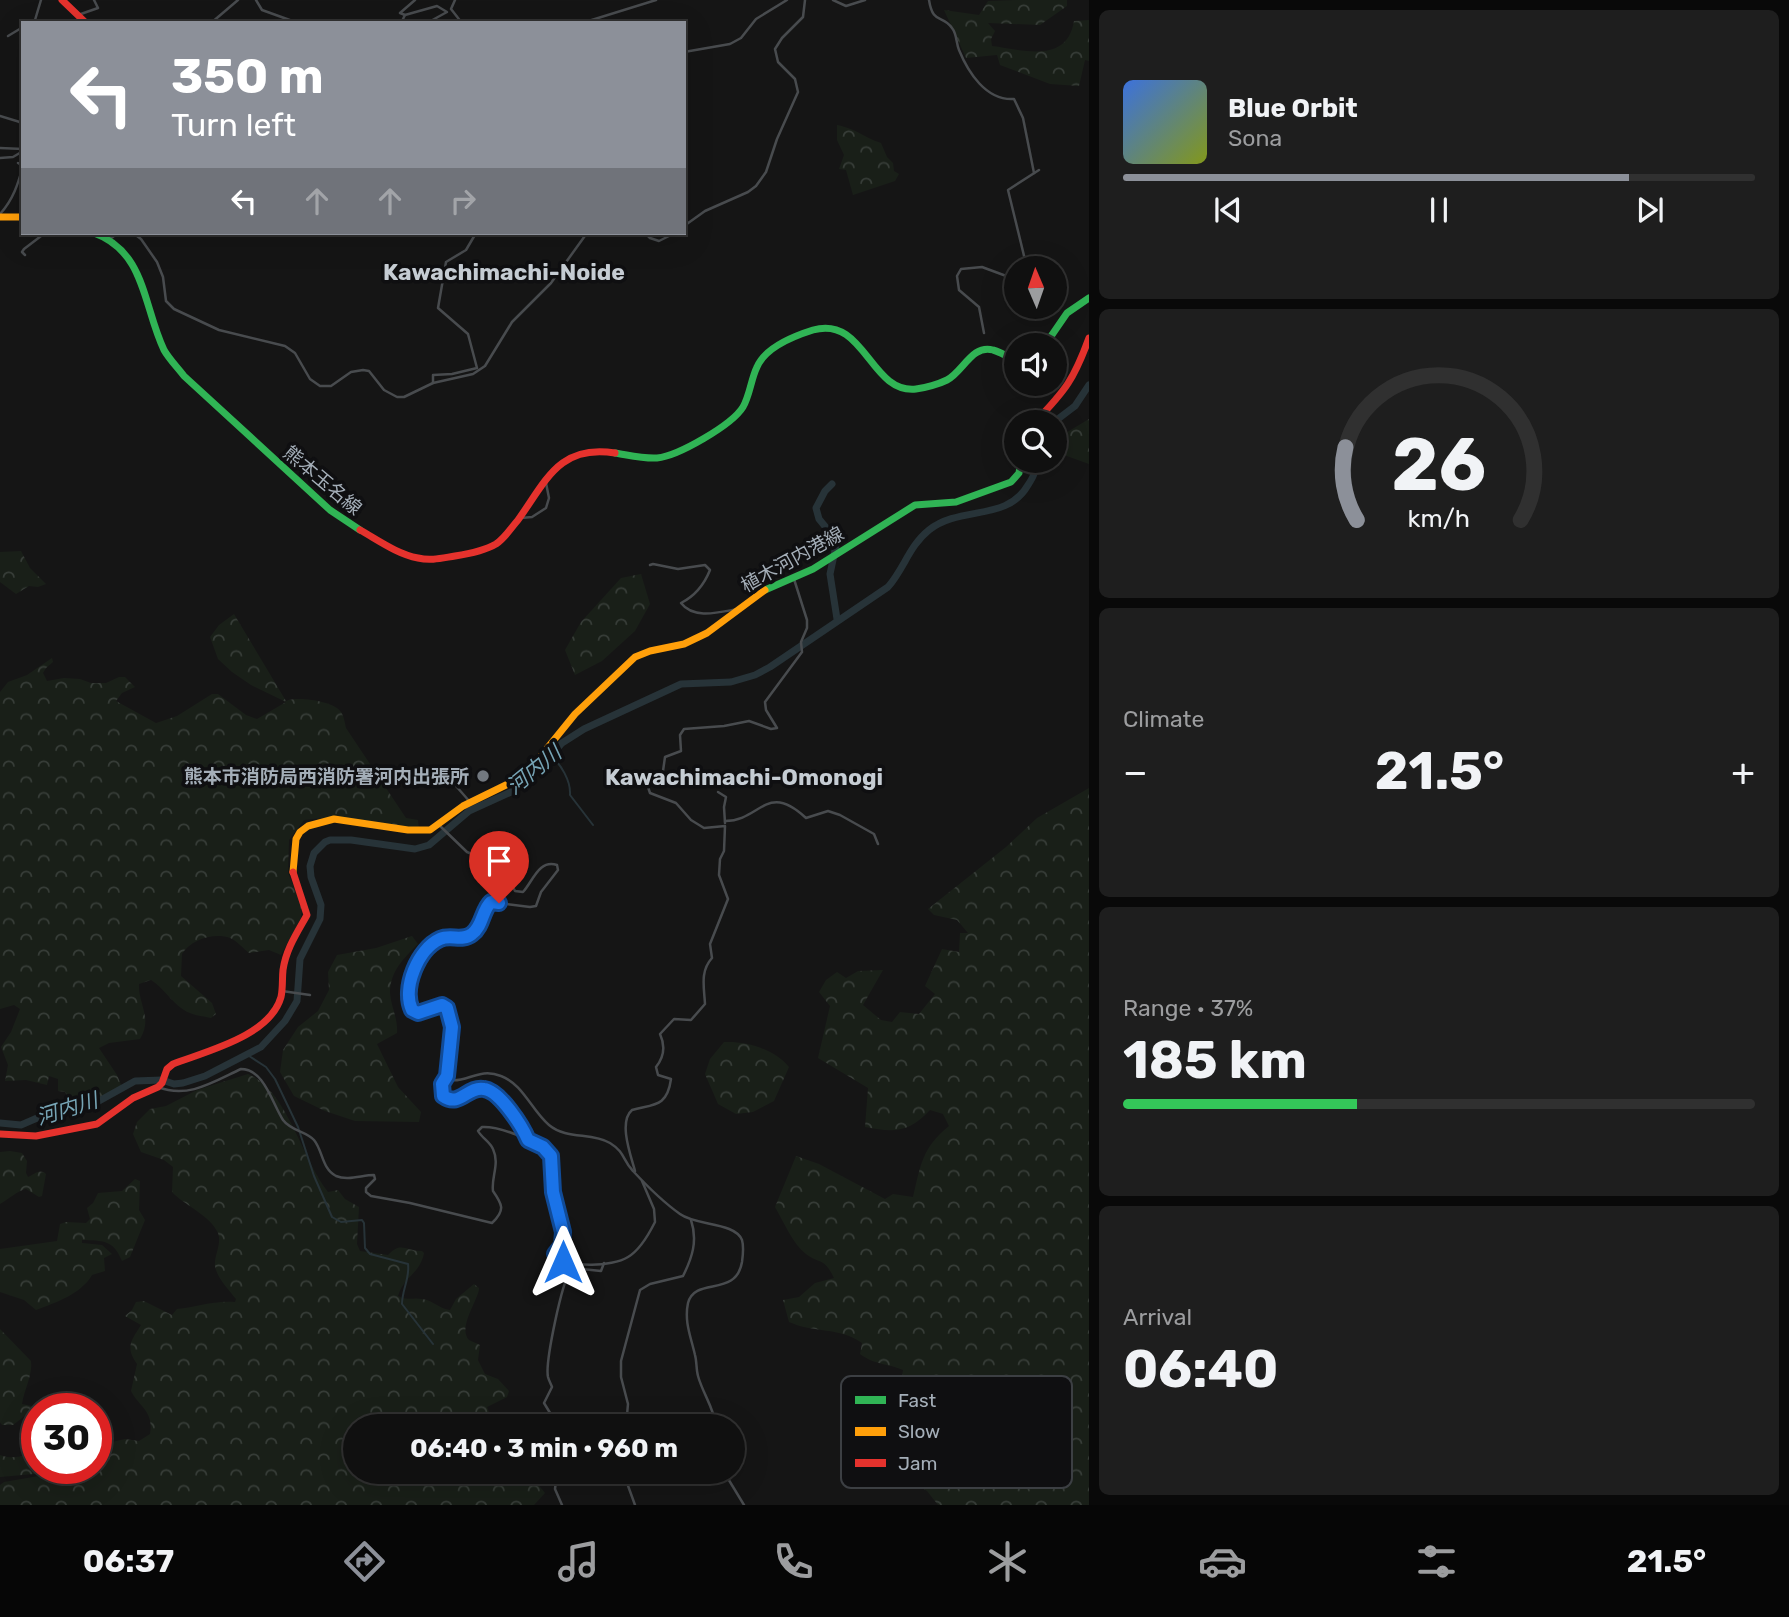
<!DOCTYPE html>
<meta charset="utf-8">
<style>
:root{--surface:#101010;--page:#1e1e1e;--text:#f1f3f6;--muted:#9c9d9f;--line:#303030;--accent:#8c9099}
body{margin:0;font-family:Rubik,"Noto Sans JP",sans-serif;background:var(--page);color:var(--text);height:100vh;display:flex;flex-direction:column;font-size:26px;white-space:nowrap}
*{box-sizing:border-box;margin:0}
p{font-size:23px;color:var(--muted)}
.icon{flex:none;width:38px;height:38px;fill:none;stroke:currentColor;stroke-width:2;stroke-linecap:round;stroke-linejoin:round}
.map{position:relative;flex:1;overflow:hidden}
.side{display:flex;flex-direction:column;gap:10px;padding:10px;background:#090909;width:700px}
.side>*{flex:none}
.hud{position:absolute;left:21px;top:21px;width:665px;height:214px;border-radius:0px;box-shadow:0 7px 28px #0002,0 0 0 2px var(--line);background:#8c9099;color:#fff;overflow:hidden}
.needle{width:46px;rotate:358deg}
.buttons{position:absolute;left:1004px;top:256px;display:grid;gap:14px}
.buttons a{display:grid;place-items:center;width:63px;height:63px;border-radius:50%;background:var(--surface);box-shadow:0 7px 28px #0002,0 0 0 2px var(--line);font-size:35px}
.speed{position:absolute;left:21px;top:1393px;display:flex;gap:14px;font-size:35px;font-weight:700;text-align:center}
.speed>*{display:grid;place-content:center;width:91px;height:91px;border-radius:50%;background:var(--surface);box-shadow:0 7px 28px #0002,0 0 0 2px var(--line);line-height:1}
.speed .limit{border:10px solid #d22;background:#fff;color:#111}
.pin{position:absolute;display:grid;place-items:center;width:60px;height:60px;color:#fff;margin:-72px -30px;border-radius:50% 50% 50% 0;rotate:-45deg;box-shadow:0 0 7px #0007}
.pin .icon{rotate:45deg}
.me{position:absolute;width:77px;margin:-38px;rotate:0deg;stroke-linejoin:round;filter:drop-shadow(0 0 5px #0008)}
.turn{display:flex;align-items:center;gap:24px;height:147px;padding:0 35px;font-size:32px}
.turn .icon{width:91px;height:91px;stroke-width:2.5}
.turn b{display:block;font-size:49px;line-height:60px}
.lanes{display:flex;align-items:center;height:66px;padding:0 35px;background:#0003;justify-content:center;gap:35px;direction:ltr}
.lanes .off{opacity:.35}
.big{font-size:52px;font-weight:700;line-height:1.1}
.side .card{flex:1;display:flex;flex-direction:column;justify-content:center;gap:10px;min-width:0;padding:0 24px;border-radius:10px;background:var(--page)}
.side .dial{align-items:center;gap:0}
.dial svg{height:182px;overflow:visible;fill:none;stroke:var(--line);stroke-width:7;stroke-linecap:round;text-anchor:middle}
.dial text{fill:var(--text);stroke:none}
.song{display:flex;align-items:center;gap:21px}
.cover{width:84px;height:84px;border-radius:10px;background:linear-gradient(135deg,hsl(220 70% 55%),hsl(70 70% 35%))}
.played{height:7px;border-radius:4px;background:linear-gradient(90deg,var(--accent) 80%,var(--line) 80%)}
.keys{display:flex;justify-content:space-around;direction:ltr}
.heat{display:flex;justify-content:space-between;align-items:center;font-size:38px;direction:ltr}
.charge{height:10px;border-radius:5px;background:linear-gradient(90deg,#34c759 37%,var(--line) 0)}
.trip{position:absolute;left:343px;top:1414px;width:402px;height:70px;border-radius:35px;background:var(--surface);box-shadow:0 7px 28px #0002,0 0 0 2px var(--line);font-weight:700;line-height:70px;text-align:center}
.dock{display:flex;height:112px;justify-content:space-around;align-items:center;background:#060606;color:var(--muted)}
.dock .icon{width:49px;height:49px}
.dock .on{color:var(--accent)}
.dock b{font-size:32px;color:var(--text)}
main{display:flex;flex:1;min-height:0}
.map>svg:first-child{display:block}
.forest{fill:url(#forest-crowns)}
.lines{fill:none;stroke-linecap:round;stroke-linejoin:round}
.stream{stroke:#273338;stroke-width:2}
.river{stroke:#273338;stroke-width:7}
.street{stroke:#484b4e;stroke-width:2.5}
.fast{stroke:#30b455;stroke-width:7}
.slow{stroke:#ff9f0a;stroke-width:7}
.jam{stroke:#e5322d;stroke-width:7}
.route-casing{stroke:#114b97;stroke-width:18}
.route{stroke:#1a73e8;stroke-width:12}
.poi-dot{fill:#72787f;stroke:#0f0f11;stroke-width:2.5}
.labels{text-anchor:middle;stroke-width:7;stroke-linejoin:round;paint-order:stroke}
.street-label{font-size:19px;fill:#a4aeb8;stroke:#0f0f11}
.poi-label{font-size:19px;font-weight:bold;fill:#a4aeb8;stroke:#0f0f11;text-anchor:end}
.water-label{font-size:21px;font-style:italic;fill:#77a5b6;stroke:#0f0f11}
.quarter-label{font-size:23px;font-weight:bold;fill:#c5ccd3;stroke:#0f0f11}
.key{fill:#0f0f11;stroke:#3c3f43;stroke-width:2}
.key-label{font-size:19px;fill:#a4aeb8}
</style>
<main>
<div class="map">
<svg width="1089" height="1505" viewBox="0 0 1089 1505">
<defs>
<pattern id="forest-crowns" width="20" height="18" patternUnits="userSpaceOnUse" patternTransform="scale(1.75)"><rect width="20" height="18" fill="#191f18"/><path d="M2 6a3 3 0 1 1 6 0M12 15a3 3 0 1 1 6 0" fill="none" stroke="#373d38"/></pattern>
</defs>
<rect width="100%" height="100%" fill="#151515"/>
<g class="forest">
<path d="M1016,0h51v6l-27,19 -52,-2 7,8 -4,8 1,7c32,4 75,18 82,-25l15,-1v41l-4,-1 -6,26 -29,-2 -50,-19 -3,-10 -31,3 -22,-48 35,5 9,-14z"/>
<path d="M837,125c20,4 26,12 44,18l6,14 6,6 1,8 5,3 -4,7 -42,14 -7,-25 -7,-1 5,-14 -7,-15z"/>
<polygon points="1089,419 1089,464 1064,455 1058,442 1064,434"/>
<polygon points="21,551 30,568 46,584 38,587 29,586 16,594 0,582 0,552"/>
<polygon points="641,574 650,604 635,631 602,661 575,675 565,650 581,622 621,578"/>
<path d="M234,614l52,87c11,-5 48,0 55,11 3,4 4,12 5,16l60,90 12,2 1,10c-39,-8 -76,-16 -115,-10l-15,20 -1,33 14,33 -1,12 -20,37 -12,-5 -20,3c-5,-4 -12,-12 -19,-15 -16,-6 -40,2 -48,16l-1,22 31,27 4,11 -5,4c-9,-2 -20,-3 -27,-8 -13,-8 -20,-22 -33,-30l-12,4c-1,20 14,34 1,55l-31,4 -10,5 18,27 5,12c-19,21 -50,26 -77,24l-3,-3 30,-5 -7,-11 -7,-1v-12l-9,-3 -2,9 -21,-5 -21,1 3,-16 -7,-18 10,-15 9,-23 -6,-4 -14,4v-317l8,-10 19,-7 25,-17 1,4 -7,6 -3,5 4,8 17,-3 16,1 11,4h15l13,-6h6l10,10 -13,6 -6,8 40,22 21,-7 35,-22h6l28,21 11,4 29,-17 -35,-17 -19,-13 -14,-13 -8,-22 9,-12z"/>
<path d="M1089,788v717h-151l-11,-14 -9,-6 -2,-27 4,-18 -19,-2 -7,-9 -2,-23 7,-11 4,-25c-17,-7 -28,-5 -43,-16l2,-11c-22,-16 -49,-10 -73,-21l-6,-22 16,-3 16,-14 19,-5c-10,-21 -13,-13 -28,-24 -14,-11 -22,-32 -31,-47l21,-51 23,8 66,35 8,-5 20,3c8,-33 9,-49 36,-71l-6,-12 -13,-4c-21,22 -34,23 -65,17l3,-39 -50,-30 12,-52 -11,-14 7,-12 11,-8 9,6 12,-7 25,-1 -20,35 18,15 11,2 8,-10 19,2 16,-20 -10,-8 17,-37 17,3 1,-19h8l-11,-13 -23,-5 -6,-6 78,-62 31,-29z"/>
<path d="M412,936l6,8c-14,14 -28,27 -28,49 1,14 8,25 7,40l-20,11 21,43 23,25 -2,10 -64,-1 -30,-10 -31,-15 -14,-24 3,-22 15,-23 20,-16 11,-21 -1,-18 9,-17 39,-7z"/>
<path d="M724,1042c23,-1 50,7 65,25l-15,34 -21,11 -17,2 -18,-10 -13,-30 5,-15z"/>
<path d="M248,1074c39,16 54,85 80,118l10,-2 7,9 14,8 -2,37 3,7 28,4c14,-14 16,-4 34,-4l2,2c-4,21 -20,23 -26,43 8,5 15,1 24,3 11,1 17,10 28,11l6,-11 18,-15 5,4c0,11 -22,40 -10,52 3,2 8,3 11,5l-2,15 7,14 13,5 11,12 -2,6 -20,10 4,10 -3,9h-133v46h173l17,21 -11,12h-534v-20l4,-3 35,-6 23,-8h34v-42l5,11 7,6 17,-4 14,2 11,-7c4,-23 -10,-26 -19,-43l6,-27c-12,-17 -6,-23 4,-39l-16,-9 7,-6 4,-8 8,-1 28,14 5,-6c20,-2 38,-9 58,-7l1,-3c-7,-9 -19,-21 -21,-33 -1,-11 7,-22 3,-33 -7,-17 -34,-28 -46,-41l1,-25 -9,-7 -23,-8 -8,-18 4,-12 13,-13 16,-3 31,-16z"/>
<path d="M10,1151l12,2 5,8 -1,12 2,4c6,-2 11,-9 18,-3l-4,22 -3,1 -13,-8c-9,2 -17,10 -26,15v-52z"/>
<path d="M135,1179l5,2 -1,29 6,10 -15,37 -8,4c-9,-22 -19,-20 -40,-21v3l20,2 10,9 -8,4 1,13 -13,4c-11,19 -35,27 -56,35l-12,-10 -24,-8v-43l57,-8 3,-17 6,-2 20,1 4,-4 -3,-11 6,-5 5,-10 24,-2z"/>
<path d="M0,1329l31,32c2,13 -7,29 -9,43l20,4 -5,1v2h-6l-18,14h-11l-2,-3z"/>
<path d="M37,1450v18h18l-21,6 -34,3v-22c13,5 25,1 37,-5z"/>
</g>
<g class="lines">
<g class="stream">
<path d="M550,755c11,9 21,26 20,40l23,30"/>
<path d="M246,1054l20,13 9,12 23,48 16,49 18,41 9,5 21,-2 2,3 1,25 5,6 38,10c2,14 -6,26 -6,40l31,40"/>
</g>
<g class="river">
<polyline points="1054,422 1075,406 1089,385"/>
<polyline points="832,484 825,491 816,508 819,519 837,541 830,574 837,619"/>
<path d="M0,1123l21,2 30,-13 15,-1 24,-5 45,-25 27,-1 12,4 9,-1 22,-7 56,-29 24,-26 12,-20 3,-42 20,-40 1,-14 -10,-28 -1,-11 4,-13 11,-11 5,-2h21l64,9 14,-4 40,-34 42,-19 31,-26 20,-23 22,-14 97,-45 50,-2 24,-7 15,-8 118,-80c16,-18 21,-41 41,-57 32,-25 78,-8 99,-45 6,-9 8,-14 8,-25"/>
</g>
<g class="street">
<polyline points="256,0 262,10 298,23"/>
<polyline points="455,0 451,9 462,23"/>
<polyline points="833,0 846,6 865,0"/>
<path d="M929,0c4,25 13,14 23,28 5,6 4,15 7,22 9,22 27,51 55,49l9,19 11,55"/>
<polyline points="78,15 98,8 94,0"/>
<polyline points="405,15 437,6 447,12 427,23"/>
<polyline points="30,23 35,20 41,0"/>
<polyline points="211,23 238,0"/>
<polyline points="401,23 405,15 400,13 415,0"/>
<polyline points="582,23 656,0"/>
<polyline points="8,36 23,27"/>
<polyline points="684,52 730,44 741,38 756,19 787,0"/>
<polyline points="0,116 23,123"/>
<polyline points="20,123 23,110"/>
<polyline points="0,148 23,149"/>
<polyline points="0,158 13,157 23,151"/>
<path d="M0,214c13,-14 18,-30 23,-48l-5,-3"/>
<polyline points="684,226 705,211 748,192 756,186 766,172 777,139 798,92 795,79 778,62 775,49 782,38 803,17 805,0"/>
<polyline points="133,233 141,239 157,262 163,277 166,301 174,309 219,330 285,346 295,353 310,379 320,386 331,386 351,372 363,370 369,371 384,390 397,397 404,397 433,383 473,374 485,366 512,322 551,283 587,233"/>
<polyline points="645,233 650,238 659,241 675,233"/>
<polyline points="110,239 118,233"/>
<polyline points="25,255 22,252 24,249 45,233"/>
<polyline points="1027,268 1008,190 1039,170"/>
<polyline points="984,333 979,307 959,290 957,276 961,269 982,267 1017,280"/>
<polyline points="433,383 433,375 452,374 477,368 468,334 438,308 446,262 466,250 476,233"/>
<polyline points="521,518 532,517 546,508 549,498 546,483"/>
<path d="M650,565l3,-1 25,5 27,-4 5,5c-6,15 -15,26 -29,33 13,17 39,9 57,6"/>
<polyline points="448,771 456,786 470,802"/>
<polyline points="718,792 726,797 724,807 725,823"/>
<path d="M725,821c36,0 41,-40 81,-3l22,-7 12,4 34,19 4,10"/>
<path d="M439,825l28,27 42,17 1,12 5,10 8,1c10,-11 16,-33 34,-27l1,5 -17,22 -5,14 -6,1 -39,-5c-10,8 -8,24 -19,32 -12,9 -25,0 -37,8 -16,11 -39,60 -17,71l24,-8 5,3 5,19 -5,49 3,4c17,3 29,-13 51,-4 22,8 31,35 48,49 18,15 42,7 61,18 16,10 12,17 23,28 14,15 30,31 47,43 16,12 55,8 62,26 2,7 1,15 0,22 -6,36 -47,14 -54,41 -4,19 3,34 7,52 2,7 1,14 3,21 5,18 16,32 18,50"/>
<polyline points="282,991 310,995"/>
<path d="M447,1076l-5,8c1,12 3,16 16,16 8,-5 16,-13 26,-11 16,2 38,37 44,51"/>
<path d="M158,1087c30,12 55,-5 83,-18 23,0 31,34 42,51 8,11 23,11 31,20 9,11 8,29 22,36 12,5 26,-1 38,-1l1,4 -9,9v4l5,4 39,7 82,20c14,-13 10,-19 1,-32 -2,-14 7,-27 0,-42 -3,-7 -11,-11 -15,-18l4,-4c17,-1 60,15 69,29l2,36 10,40 -1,13 -7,8c12,16 57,14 73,4 12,-7 21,-23 27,-35l-1,-13 -12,-28"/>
<path d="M635,1171c-4,-15 -17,-49 -3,-61 21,-6 35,-2 39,-31l-13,-4 -2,-8c9,-11 9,-22 4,-33l14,-15 17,1 14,-16c-1,-17 -5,-33 7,-46l-2,-14 18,-45 -9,-24 1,-16 4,-8 1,-25 -21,2 -13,-8 -15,-17 -26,-10 -3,-9 16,-13 2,-14 16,-6 -1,-16 4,-6 40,-3 25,-5 22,8 6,-1 -11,-18 -1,-8 37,-50 -1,-10 6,-14v-8l-13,-41"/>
<path d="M558,1426l-14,-23 8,-16c-1,-3 -3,-6 -4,-10 -3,-14 14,-98 24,-109l29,3 3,-8"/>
<path d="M626,1426l2,-22 -7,-27v-16l19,-71 10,-6 33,-8c9,-18 15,-35 8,-56"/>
<polyline points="557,1472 555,1489 562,1505"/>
<polyline points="623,1472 635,1505"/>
<polyline points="724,1472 744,1505"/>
</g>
<g class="fast">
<path d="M94,233c52,19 49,73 70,117 5,9 14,18 20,26l146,134 30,20"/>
<polyline points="1045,345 1067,313 1089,298"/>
<path d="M615,453c13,2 29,6 42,5 21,-2 75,-33 86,-51 7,-12 8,-28 14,-40 8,-19 37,-31 56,-37 52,-15 57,64 103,59 9,-1 23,-5 31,-9 16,-8 25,-36 46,-30 8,2 17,8 24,12"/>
<polyline points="765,590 813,569 915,505 956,502 1011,482 1019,473 1021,460"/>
</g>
<g class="slow">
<polyline points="0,217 23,217"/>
<polyline points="293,872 296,839 300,832 308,826 334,819 408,830 430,830 463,806 510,783 532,767 575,714 635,657 650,651 684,644 707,633 765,590"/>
</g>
<g class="jam">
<polyline points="62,0 86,23"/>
<path d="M1035,422c31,-32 39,-43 54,-84"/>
<path d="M360,530c18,10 37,24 58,28 13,3 24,0 37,-2 13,-2 29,-5 41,-12 9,-6 15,-16 22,-24 28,-39 41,-76 97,-67"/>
<path d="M0,1134l36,2 61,-12 36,-26 25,-11 4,-4 5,-14 6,-5c34,-13 97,-28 108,-67 2,-9 1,-18 2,-27 3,-21 14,-37 24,-55l-14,-43"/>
</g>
</g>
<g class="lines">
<defs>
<path id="route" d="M499,903l-8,-1c-9,8 -8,24 -19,32 -10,8 -21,0 -32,5 -22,10 -38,49 -28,71l6,3 24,-8 5,3 5,19 -2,20 -3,29 -5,8 1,12c17,12 24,-10 41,-7 16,2 38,37 44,51l15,7 8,9 2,36 10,40 -1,13 -7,9 8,8"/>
</defs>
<use href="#route" class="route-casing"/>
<use href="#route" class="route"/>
</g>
<circle class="poi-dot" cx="483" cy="776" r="7"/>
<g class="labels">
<g class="street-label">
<text transform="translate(323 480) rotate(40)" y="7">熊本玉名線</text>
<text transform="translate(792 559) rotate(-29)" y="7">植木河内港線</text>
</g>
<g class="poi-label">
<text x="469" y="783">熊本市消防局西消防署河内出張所</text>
</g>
<g class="water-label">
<text transform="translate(534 770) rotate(-39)" y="7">河内川</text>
<text transform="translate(67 1109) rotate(-17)" y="7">河内川</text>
</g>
<g class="quarter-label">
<text x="504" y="280">Kawachimachi-Noide</text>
<text x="744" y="785">Kawachimachi-Omonogi</text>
</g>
</g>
<rect x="841" y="1376" width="231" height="112" rx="10" class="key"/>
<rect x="855" y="1396" width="31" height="8" fill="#30b455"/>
<rect x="855" y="1427" width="31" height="9" fill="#ff9f0a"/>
<rect x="855" y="1459" width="31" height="8" fill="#e5322d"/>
<g class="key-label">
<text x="898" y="1407">Fast</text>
<text x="898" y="1438">Slow</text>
<text x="898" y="1470">Jam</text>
</g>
</svg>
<div class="buttons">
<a><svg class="needle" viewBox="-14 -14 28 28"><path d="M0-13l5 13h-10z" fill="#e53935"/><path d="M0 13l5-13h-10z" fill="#9c9d9f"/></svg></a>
<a><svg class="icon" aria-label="sound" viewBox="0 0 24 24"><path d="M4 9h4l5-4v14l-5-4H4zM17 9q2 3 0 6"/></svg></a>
<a><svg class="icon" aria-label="search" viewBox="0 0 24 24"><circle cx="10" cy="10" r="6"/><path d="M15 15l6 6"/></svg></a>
</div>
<div class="speed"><div class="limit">30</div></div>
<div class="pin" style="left:499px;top:903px;background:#d93025"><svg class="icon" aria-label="arrive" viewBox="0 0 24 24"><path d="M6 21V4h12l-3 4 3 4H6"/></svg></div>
<svg class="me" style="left:563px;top:1262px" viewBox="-20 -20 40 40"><path d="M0-17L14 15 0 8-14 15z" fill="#1a73e8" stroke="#fff" stroke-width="4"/></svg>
<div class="trip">06:40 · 3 min · 960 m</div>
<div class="hud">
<div class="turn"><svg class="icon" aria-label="left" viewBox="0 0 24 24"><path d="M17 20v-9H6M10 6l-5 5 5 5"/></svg><div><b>350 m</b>Turn left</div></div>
<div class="lanes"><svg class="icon" aria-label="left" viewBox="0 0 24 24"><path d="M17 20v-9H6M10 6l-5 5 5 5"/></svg><svg class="icon off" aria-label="ahead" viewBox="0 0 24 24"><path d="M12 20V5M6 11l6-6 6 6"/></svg><svg class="icon off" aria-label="ahead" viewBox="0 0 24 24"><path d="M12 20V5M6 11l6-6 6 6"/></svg><svg class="icon off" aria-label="right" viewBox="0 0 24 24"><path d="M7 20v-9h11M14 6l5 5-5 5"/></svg></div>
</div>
</div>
<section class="side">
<div class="card">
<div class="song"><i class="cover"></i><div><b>Blue Orbit</b><p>Sona</p></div></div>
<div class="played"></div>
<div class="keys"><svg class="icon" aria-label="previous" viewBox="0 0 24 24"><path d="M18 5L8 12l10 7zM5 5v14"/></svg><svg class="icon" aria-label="pause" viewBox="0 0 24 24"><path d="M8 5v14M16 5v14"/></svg><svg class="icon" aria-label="next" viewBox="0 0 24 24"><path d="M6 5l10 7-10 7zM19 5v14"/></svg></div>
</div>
<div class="card dial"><svg viewBox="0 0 100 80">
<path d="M14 69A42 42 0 1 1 86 69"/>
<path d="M14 69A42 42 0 0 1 9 37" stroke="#8c9099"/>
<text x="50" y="56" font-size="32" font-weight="700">26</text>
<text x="50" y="72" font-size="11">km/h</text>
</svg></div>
<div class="card"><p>Climate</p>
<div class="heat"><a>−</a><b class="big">21.5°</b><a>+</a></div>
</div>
<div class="card"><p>Range · 37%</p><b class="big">185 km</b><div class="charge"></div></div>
<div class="card"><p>Arrival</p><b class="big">06:40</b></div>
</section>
</main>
<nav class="dock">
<b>06:37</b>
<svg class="icon on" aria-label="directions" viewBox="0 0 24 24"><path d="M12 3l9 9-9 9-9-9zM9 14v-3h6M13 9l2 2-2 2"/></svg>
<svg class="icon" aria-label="music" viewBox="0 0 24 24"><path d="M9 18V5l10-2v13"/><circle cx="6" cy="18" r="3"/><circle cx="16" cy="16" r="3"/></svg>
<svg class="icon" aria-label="phone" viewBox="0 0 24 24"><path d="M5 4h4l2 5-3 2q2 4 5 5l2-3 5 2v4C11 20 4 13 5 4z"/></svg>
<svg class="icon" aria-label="climate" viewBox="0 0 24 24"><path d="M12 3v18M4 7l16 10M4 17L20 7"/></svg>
<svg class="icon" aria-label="car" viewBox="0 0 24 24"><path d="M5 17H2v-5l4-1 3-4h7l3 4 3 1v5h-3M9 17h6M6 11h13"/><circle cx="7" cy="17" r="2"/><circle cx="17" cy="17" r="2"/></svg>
<svg class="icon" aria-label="filters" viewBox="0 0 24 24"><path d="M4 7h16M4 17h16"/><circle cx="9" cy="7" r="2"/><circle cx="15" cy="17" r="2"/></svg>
<b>21.5°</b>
</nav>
